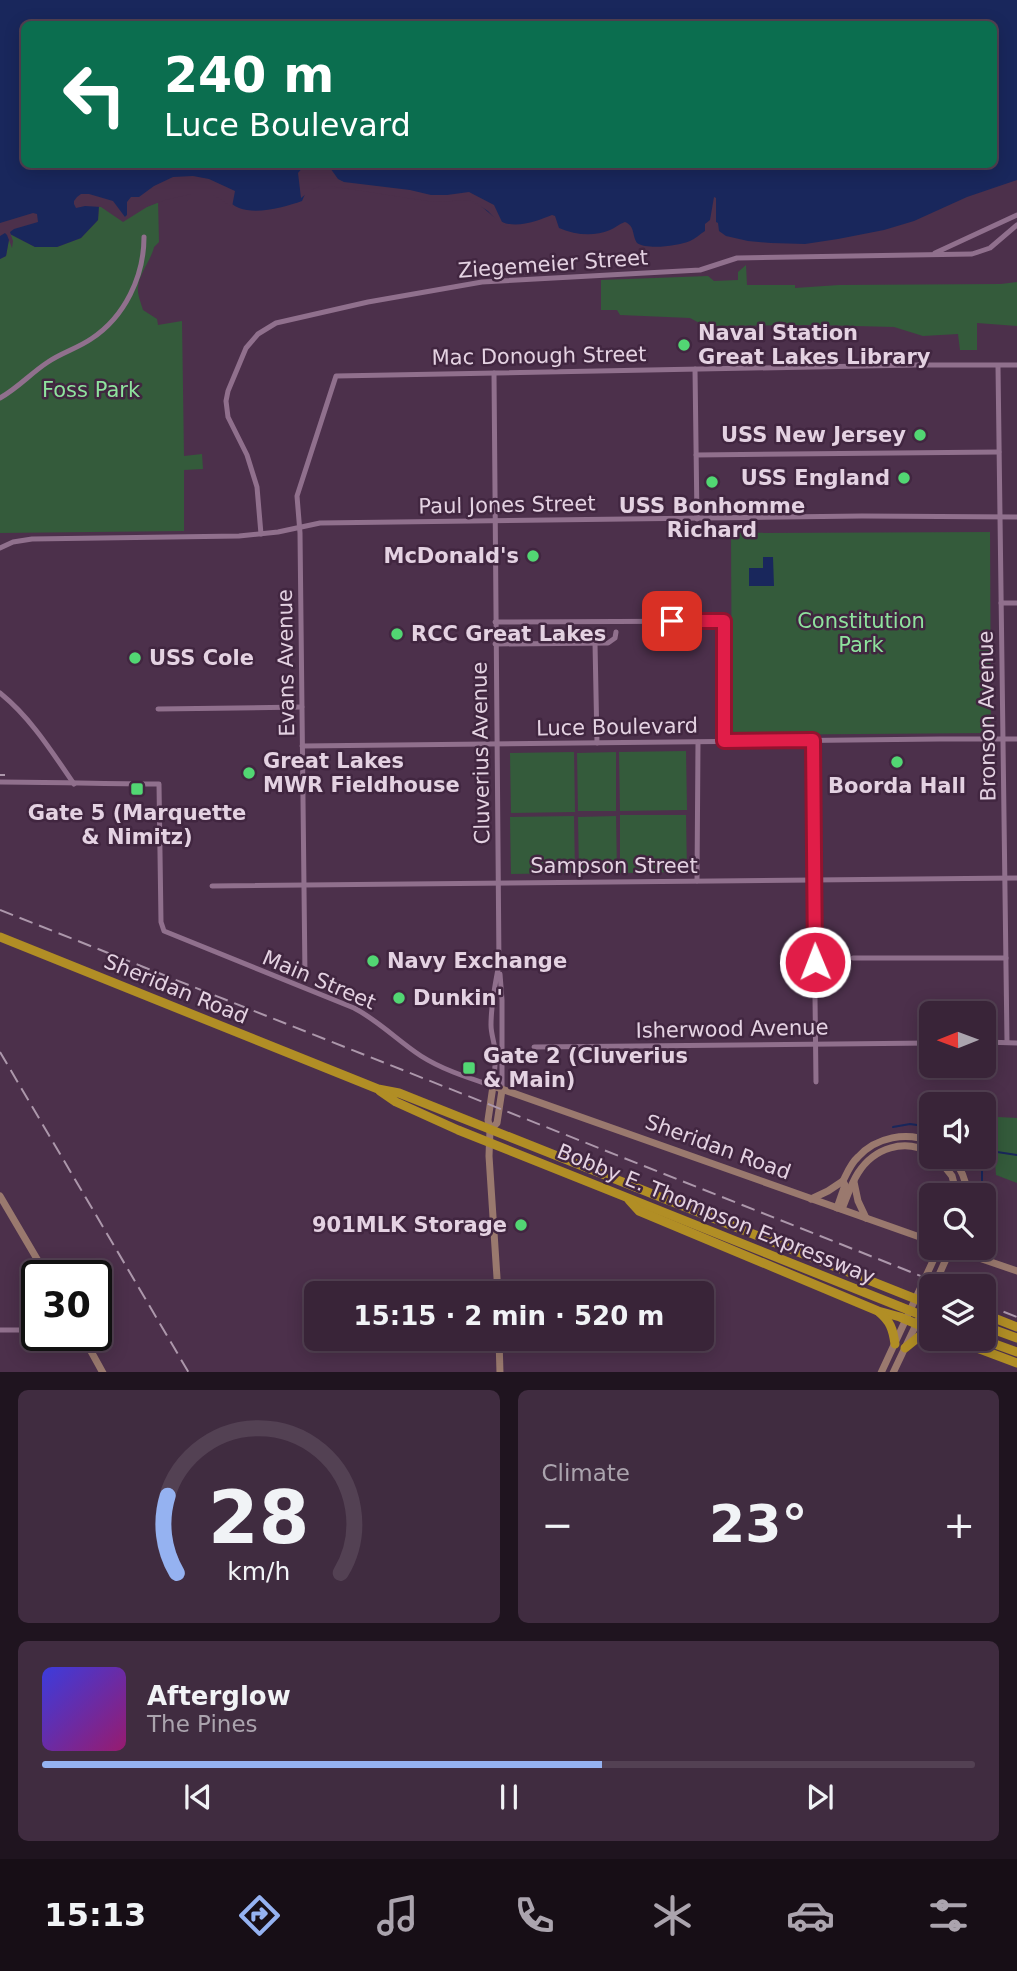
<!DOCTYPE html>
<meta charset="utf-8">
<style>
:root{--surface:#392438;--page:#402c40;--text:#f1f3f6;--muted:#aba4ae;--line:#534153;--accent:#95b2f1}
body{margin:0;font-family:"DejaVu Sans",sans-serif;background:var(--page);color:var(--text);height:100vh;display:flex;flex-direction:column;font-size:26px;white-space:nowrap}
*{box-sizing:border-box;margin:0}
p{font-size:23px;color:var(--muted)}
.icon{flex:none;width:38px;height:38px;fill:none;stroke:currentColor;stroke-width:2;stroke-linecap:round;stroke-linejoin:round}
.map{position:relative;height:1372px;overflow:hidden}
.side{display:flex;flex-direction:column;gap:18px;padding:18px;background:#1f141f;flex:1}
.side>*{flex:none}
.banner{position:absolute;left:21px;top:21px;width:976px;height:147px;border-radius:10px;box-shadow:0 4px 18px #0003,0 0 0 2px var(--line);background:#0b6e4f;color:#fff;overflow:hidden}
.needle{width:46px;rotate:269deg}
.controls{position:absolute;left:919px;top:1001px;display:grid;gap:14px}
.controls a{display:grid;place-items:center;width:77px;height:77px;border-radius:10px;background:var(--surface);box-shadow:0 4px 18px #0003,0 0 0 2px var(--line);font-size:35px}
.speed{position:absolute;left:21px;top:1260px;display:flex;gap:14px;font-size:35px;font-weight:700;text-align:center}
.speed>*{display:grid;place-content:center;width:91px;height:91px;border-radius:50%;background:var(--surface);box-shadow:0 4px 18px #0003,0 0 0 2px var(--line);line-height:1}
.speed .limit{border:4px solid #111;border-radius:10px;background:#fff;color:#111}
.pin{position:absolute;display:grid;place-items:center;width:60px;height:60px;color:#fff;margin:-30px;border-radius:14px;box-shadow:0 4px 10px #0006}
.me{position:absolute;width:77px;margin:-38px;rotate:359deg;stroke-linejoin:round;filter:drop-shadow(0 0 5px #0008)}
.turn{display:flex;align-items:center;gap:24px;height:147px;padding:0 28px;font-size:32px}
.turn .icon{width:91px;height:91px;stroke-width:2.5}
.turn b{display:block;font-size:49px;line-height:60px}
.big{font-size:52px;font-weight:800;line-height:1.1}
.side .card{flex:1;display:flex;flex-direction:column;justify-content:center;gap:10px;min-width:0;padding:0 24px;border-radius:10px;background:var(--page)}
.side .dial{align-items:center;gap:0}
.dial svg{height:182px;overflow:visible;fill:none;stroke:var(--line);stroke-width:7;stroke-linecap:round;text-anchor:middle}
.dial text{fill:var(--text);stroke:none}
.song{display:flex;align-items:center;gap:21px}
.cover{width:84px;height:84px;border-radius:10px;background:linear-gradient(135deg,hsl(240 70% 55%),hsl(320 70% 35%))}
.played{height:7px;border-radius:4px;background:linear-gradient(90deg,var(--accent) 60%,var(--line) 60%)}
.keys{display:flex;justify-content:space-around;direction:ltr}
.heat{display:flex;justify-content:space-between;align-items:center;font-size:38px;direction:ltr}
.side .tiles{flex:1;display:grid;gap:18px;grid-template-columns:1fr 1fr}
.card:last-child{grid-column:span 2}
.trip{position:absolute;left:304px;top:1281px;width:410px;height:70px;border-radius:10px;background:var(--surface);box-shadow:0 4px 18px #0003,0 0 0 2px var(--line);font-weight:800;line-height:70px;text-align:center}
.dock{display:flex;height:112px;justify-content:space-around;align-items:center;background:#170e16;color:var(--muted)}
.dock .icon{width:49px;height:49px}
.dock .current{color:var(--accent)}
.dock b{font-size:32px;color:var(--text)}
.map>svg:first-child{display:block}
.green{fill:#345b3b}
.water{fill:#19275c;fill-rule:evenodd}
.pier{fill:#4c304b}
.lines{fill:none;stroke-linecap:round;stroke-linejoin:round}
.stream{stroke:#19275c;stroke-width:2}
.street{stroke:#90708d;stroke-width:5}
.secondary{stroke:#9a796e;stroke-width:7}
.highway{stroke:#b18e25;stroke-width:9}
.rail{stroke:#ac97ab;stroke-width:2;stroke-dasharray:14 7;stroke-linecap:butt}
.route-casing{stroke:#92132f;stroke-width:18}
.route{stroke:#e11d48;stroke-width:12}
.poi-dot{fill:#52d673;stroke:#412640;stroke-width:2.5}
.labels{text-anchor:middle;stroke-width:5;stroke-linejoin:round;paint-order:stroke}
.street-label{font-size:21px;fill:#e4d2e2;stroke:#412640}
.poi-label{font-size:21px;font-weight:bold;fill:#e4d2e2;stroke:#412640;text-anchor:start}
.park-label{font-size:21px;fill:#8ee29d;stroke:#412640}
</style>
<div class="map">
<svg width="1017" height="1373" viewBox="0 0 1017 1373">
<rect width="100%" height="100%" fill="#4c304b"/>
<g class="green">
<path d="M158,199l1,43 -5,5c-2,11 -15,27 -16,40 -1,7 3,16 5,23l14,9 1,6 24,-4 2,135 18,-2 1,15 -19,1v61l-184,2v-274l6,-3 4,-22 25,13h22l24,-9 17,-18 1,-16z"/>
<polygon points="746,265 747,285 795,285 795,288 839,285 1001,284 1017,282 1017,326 977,323 977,350 960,350 958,334 923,336 894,327 816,325 705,326 690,318 620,315 617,310 601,310 601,280 708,276 714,281 738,280 738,272"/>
<polygon points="990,532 991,733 732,735 731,533"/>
<polygon points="686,751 687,810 620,811 619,752"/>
<polygon points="574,752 575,812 511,813 510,753"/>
<polygon points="616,752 616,811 578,811 577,753"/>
<polygon points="620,815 686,815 687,872 620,873"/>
<polygon points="574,816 575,873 511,874 510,817"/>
<polygon points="616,816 617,872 579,873 578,817"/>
<polygon points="998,1117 1017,1118 1017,1183 996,1175 994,1149 984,1147 984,1136 990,1144 994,1140"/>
</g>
<g class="water">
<path d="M0,0h1017v180l-50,17 -53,24 -30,9 -46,9 -33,5 -34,-1 -23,-2 -22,-5 -7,-5 -1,-8 -2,-1v-24l-2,-1 -4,23 -5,4v7c-5,3 -10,8 -15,10 -13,5 -42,9 -53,2 -5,-8 -2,-17 -12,-21 -6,2 -10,6 -15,8 -17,7 -34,5 -51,-2l-4,-12 -3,-1c-13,5 -34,14 -50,7 -8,-3 -23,-19 -31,-25l-37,1 -105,-15 -21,4 -6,14c-17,6 -45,14 -63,7 -10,-4 -17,-15 -27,-17 -24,-5 -60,14 -83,23l-5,4 -25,-13 -1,15 -17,18 -24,9h-22l-25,-13 -4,22 -6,3zM24,24h970v140h-970z"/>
<polygon points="763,557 773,557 774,586 749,586 749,568 763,568"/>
</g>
<g class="pier">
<polygon points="305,165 328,165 338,179 344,182 410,190 431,195 447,195 469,192 494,205 502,222 509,227 501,225 488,211 471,200 434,202 329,186 321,186 311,190 301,198 298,173"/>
<polygon points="193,176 209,179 235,191 232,207 212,194 191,194 165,200 147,207 123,222 101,207 85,206 76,208 74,204 74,201 77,197 81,194 89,194 113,201 125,217 127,215 127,202 131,197 139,197 154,186 173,177"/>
<polygon points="33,213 37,214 38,222 14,229 10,232 13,241 12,248 7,235 5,233 0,236 0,223"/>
</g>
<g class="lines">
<g class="stream">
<polyline points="893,1127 910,1124 931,1127"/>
<polyline points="984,1150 1017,1155"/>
<polyline points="982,1195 982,1157"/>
</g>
<g class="street">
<polyline points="935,253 1017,215"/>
<polyline points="998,366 1007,1042"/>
<polyline points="695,369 697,519"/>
<polyline points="494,373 499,965"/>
<path d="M0,398c18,-10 31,-25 48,-36 13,-9 30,-14 43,-23 34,-22 53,-63 53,-102"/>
<polyline points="696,455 999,452"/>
<polyline points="261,534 257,487 247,455 228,417 226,401 228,391 246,348 258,334 276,323 368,302 482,282 700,270 737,258 972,254 990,248 1017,225"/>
<polyline points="0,548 13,542 32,539 239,536 278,532 320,523 862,516 1017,517"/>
<polyline points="1001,603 1017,603"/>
<polyline points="495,622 724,621 724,741"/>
<polyline points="595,643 597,743"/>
<polyline points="495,644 608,643 615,638 616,632"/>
<path d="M0,693c31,25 52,59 74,91"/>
<polyline points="158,709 302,707"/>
<polyline points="812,740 816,1082"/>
<polyline points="302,746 940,739 1017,739"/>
<path d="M0,782c53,0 106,2 159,2l2,138 3,9 190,77c25,13 44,33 67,48 22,14 48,22 72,30 1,-11 3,-22 2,-33 0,-10 -4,-18 -4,-28 0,-21 4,-41 8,-61"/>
<polyline points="697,881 698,742"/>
<polyline points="212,886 1017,878"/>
<polyline points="853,958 1006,958"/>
<polyline points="500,974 502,1000 502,1090"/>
<polyline points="305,976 300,533 297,496 336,376 915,365 1017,365"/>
<polyline points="984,1042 1017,1043"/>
<polyline points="534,1047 931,1043"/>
<polyline points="0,1330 20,1330 37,1322"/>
</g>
<g class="secondary">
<polyline points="490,1130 497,1123 502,1090"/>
<polyline points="937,1157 952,1176 957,1195"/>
<path d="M952,1157c10,12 14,23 16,38"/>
<polyline points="854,1182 858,1201 866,1218"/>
<polyline points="0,1196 47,1276"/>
<polyline points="811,1199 828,1191 843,1181"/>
<path d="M837,1208l8,-23 -2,-4c4,-8 8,-18 15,-24 18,-20 49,-26 73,-15"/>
<path d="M842,1209c5,-12 9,-25 16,-36 16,-25 46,-35 73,-20"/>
<polyline points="950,1248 1017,1271"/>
<polyline points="934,1286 951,1248"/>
<polyline points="498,1293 489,1156 490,1130 488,1120 493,1086 931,1241"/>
<polyline points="82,1335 103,1373"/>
<polyline points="499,1339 500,1373"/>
<polyline points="881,1373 939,1248"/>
<polyline points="893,1373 931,1293"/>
</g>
<g class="highway">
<polyline points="0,937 378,1089 399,1093 931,1305"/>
<polyline points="380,1091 396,1102 458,1130 931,1319"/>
<polyline points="629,1200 639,1211 878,1311 900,1317 931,1330"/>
<path d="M879,1312c11,9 14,17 16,32"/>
<polyline points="984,1314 1017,1327"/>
<polyline points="984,1326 1017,1338"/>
<polyline points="953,1339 1017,1363"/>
<polyline points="981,1339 1017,1352"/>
<polyline points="905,1348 921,1335 931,1332"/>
</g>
<g class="rail">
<polyline points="0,775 5,775"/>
<polyline points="0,910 946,1286"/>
<polyline points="0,1052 189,1373"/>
<polyline points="984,1304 1017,1317"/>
</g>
</g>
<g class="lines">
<defs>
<polyline id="route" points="672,621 724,621 724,741 813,740 815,962"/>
</defs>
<use href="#route" class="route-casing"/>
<use href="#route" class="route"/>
</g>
<g class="poi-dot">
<circle cx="684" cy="345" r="7"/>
<circle cx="920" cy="435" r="7"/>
<circle cx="904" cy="478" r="7"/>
<circle cx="712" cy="482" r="7"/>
<circle cx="533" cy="556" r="7"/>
<circle cx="397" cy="634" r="7"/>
<circle cx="135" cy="658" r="7"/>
<circle cx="897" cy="762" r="7"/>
<circle cx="249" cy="773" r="7"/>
<rect x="130" y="782" width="14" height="14" rx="3.5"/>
<circle cx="373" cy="961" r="7"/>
<circle cx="399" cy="998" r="7"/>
<rect x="462" y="1061" width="14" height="14" rx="3.5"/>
<circle cx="521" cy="1225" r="7"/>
</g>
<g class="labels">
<g class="street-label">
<text transform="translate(553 264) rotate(-4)" y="7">Ziegemeier Street</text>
<text transform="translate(539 356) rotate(-1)" y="7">Mac Donough Street</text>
<text transform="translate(507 505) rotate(-1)" y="7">Paul Jones Street</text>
<text transform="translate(286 663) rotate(-91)" y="7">Evans Avenue</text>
<text transform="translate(987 716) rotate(-91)" y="7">Bronson Avenue</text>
<text transform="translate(617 727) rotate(-1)" y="7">Luce Boulevard</text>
<text transform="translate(481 753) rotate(-91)" y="7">Cluverius Avenue</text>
<text x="614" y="873">Sampson Street</text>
<text transform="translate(319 980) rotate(23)" y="7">Main Street</text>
<text transform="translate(176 989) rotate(22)" y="7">Sheridan Road</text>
<text transform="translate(732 1029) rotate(-1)" y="7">Isherwood Avenue</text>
<text transform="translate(718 1147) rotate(20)" y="7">Sheridan Road</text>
<text transform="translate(716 1214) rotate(22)" y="7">Bobby E. Thompson Expressway</text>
</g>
<g class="poi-label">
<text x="698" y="340">Naval Station<tspan x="698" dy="24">Great Lakes Library</tspan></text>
<text x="906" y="442" text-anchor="end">USS New Jersey</text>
<text x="890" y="485" text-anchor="end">USS England</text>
<text x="712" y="513" text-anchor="middle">USS Bonhomme<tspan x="712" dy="24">Richard</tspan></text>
<text x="519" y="563" text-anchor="end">McDonald's</text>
<text x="411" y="641">RCC Great Lakes</text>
<text x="149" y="665">USS Cole</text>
<text x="263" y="768">Great Lakes<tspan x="263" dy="24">MWR Fieldhouse</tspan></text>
<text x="897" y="793" text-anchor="middle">Boorda Hall</text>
<text x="137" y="820" text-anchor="middle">Gate 5 (Marquette<tspan x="137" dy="24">&amp; Nimitz)</tspan></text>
<text x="387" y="968">Navy Exchange</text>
<text x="413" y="1005">Dunkin'</text>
<text x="483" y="1063">Gate 2 (Cluverius<tspan x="483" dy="24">&amp; Main)</tspan></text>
<text x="507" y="1232" text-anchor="end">901MLK Storage</text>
</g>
<g class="park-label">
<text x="91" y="397">Foss Park</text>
<text x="861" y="628">Constitution<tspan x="861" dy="24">Park</tspan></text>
</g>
</g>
</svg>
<div class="controls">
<a><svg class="needle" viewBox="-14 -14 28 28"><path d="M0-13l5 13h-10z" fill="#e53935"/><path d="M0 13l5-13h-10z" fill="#aba4ae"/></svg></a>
<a><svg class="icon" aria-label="sound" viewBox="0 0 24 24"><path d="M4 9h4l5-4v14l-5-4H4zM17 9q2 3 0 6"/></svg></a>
<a><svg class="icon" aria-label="search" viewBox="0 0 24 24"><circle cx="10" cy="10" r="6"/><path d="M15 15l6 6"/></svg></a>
<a><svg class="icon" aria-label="layers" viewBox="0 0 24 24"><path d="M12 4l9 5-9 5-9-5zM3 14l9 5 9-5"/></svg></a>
</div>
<div class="speed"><div class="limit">30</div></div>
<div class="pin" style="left:672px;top:621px;background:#d93025"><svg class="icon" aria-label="arrive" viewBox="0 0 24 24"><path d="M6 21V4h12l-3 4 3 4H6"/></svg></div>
<svg class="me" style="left:815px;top:962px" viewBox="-20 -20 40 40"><circle r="17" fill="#e11d48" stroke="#fff" stroke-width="3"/><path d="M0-11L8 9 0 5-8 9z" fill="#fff"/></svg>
<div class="trip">15:15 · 2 min · 520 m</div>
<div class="banner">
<div class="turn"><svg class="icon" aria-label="left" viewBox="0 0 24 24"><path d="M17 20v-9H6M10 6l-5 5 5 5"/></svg><div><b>240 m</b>Luce Boulevard</div></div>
</div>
</div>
<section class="side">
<div class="tiles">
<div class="card dial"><svg viewBox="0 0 100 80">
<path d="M14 69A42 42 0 1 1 86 69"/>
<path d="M14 69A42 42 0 0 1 10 35" stroke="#95b2f1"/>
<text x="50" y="56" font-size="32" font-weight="700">28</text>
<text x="50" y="72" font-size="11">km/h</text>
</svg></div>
<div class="card"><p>Climate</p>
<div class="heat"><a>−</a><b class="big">23°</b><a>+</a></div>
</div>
<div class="card">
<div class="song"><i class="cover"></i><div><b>Afterglow</b><p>The Pines</p></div></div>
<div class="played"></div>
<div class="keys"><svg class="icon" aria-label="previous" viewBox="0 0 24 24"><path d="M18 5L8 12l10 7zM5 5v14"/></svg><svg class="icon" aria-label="pause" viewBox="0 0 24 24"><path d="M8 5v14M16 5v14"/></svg><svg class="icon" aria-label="next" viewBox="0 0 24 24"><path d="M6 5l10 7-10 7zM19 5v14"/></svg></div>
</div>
</div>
</section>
<nav class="dock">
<b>15:13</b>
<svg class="icon current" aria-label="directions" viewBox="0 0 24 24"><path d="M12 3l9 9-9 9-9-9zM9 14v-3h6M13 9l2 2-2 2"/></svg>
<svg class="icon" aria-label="music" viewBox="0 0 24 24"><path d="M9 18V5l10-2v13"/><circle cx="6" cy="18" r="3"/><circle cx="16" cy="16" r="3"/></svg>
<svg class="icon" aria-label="phone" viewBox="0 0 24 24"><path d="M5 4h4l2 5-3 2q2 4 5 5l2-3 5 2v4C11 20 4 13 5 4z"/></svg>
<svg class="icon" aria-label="climate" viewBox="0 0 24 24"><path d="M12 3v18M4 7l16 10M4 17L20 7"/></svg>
<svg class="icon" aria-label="car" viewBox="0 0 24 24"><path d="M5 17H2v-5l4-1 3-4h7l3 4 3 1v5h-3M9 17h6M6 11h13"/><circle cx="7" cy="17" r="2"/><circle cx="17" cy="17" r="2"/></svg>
<svg class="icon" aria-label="filters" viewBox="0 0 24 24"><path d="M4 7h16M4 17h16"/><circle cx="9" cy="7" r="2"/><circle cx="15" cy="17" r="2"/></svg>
</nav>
